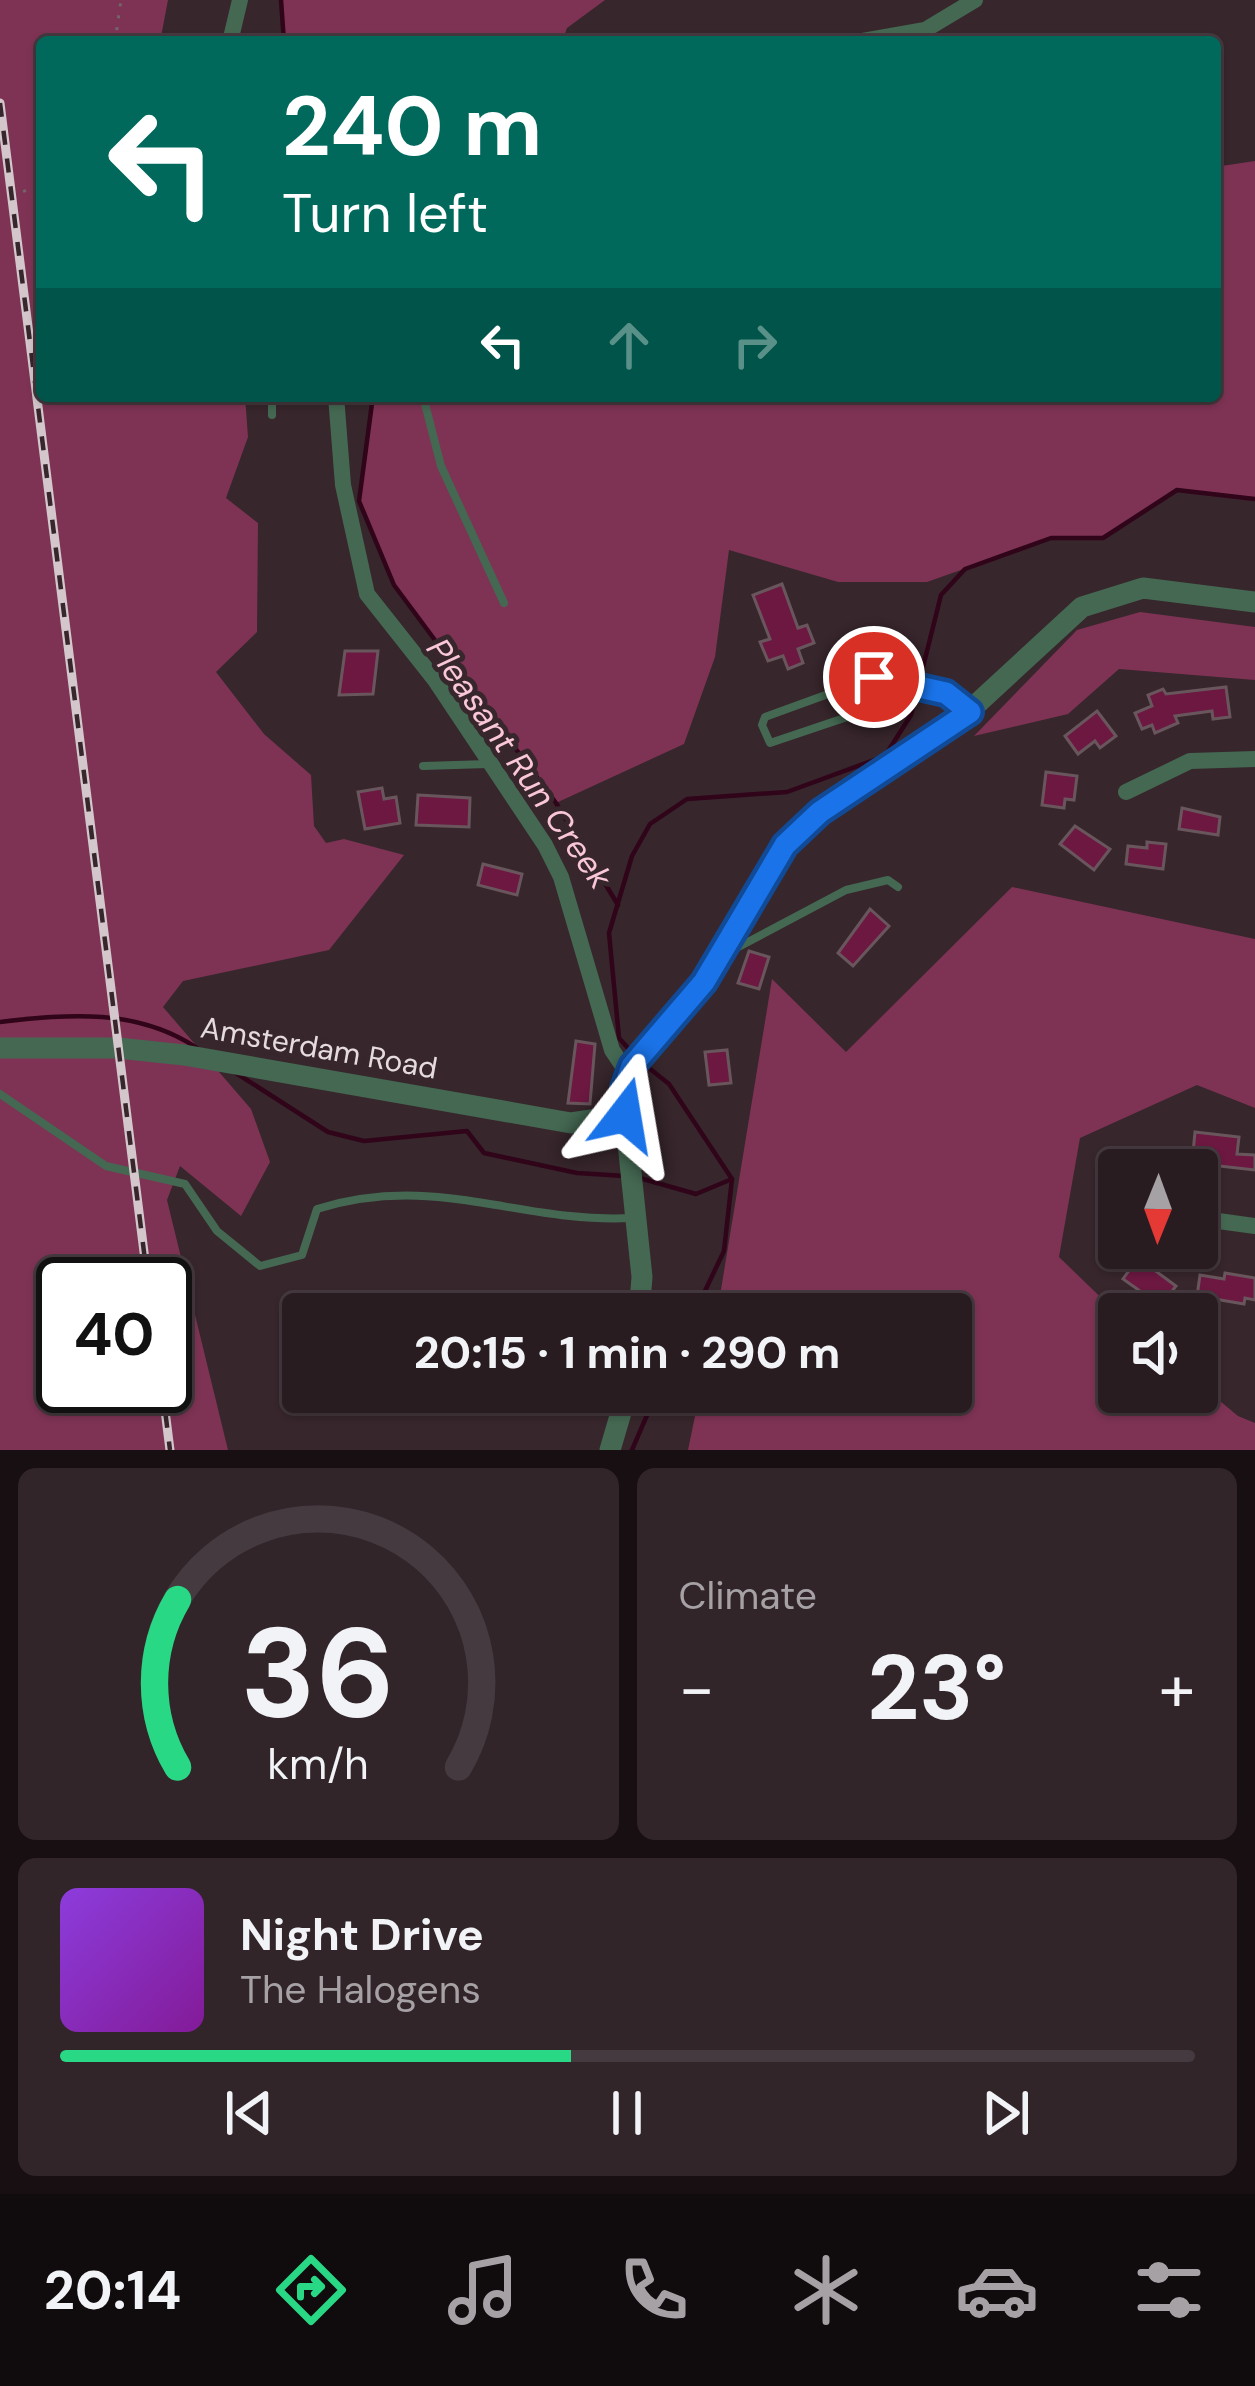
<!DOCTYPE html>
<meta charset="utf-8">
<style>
:root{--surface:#291c21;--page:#31252a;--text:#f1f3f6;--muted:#a5a1a5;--line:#453a3f;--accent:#28d885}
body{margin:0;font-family:"DM Sans",sans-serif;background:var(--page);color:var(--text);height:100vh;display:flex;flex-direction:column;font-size:45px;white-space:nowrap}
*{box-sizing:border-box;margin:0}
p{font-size:39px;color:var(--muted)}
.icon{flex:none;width:66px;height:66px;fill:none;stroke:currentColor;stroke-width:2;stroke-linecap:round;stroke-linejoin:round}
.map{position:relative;height:1450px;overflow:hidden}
.side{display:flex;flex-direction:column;gap:18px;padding:18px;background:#170f12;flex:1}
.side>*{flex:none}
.guide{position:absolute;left:36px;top:36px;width:1185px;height:366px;border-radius:12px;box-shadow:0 3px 9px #0004,0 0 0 3px var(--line);background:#00695c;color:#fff;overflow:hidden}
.needle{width:78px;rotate:181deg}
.tools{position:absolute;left:1098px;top:1149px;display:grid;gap:24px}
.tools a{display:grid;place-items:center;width:120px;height:120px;border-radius:12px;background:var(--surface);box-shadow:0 3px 9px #0004,0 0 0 3px var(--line);font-size:60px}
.speed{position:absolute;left:36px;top:1257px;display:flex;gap:24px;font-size:60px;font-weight:700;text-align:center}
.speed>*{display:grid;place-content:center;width:156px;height:156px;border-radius:50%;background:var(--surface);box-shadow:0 3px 9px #0004,0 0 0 3px var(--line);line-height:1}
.speed .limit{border:6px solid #111;border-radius:18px;background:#fff;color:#111}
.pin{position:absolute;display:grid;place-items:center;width:102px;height:102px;color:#fff;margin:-51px;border:6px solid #fff;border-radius:50%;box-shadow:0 3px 12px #0007}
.me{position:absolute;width:132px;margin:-66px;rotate:14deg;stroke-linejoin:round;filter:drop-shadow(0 0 9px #0008)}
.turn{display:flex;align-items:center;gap:42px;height:252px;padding:0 48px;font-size:54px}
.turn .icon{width:156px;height:156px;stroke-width:2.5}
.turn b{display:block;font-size:84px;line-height:102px}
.lanes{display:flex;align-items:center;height:114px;padding:0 48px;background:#0003;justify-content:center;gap:60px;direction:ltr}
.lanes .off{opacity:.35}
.big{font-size:90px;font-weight:700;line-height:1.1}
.side .widget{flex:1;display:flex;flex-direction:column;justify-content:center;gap:18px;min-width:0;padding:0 42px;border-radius:18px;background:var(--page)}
.side .dial{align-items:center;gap:0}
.dial svg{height:312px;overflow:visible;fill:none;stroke:var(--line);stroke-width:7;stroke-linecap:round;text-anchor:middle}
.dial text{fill:var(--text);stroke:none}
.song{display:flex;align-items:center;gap:36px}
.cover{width:144px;height:144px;border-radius:18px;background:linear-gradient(135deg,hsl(270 70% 55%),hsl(290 70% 35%))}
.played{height:12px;border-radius:6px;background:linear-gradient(90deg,var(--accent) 45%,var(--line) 45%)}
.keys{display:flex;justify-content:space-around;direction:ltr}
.heat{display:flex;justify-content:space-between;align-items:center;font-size:66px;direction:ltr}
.side .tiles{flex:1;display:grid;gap:18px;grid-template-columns:1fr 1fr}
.widget:last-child{grid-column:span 2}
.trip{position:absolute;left:282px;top:1293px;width:690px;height:120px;border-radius:12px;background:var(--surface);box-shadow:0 3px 9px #0004,0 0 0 3px var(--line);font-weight:700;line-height:120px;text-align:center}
.tabs{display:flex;height:192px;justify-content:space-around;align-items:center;background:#100b0d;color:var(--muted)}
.tabs .icon{width:84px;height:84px}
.tabs .on{color:var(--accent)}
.tabs b{font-size:54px;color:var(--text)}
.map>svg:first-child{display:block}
.green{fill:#7e3354;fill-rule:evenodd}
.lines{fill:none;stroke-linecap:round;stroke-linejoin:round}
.stream{stroke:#300419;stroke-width:4.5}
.building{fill:#6c1841;stroke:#69565d;stroke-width:3}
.path{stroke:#73646a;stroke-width:3;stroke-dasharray:3 9;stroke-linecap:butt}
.service{stroke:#446852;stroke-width:8}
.minor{stroke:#446852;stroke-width:16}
.tertiary{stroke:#446852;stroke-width:21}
.rail-casing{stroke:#d3c7cc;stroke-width:9}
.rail{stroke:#37262c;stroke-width:4.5;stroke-dasharray:14;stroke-linecap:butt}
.route-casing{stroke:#114b97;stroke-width:30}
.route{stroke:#1a73e8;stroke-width:21}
.labels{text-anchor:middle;stroke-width:10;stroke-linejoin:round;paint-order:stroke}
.street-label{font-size:30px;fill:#e5dade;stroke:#37262c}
.water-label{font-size:33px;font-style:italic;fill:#fac7d9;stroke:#37262c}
</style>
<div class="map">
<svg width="1255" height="1450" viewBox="0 0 1255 1450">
<rect width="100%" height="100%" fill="#37262c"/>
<g class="green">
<path d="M0,0h168l-8,42h-118v354h203l3,41 -22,61 32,25 -1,109 -41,40 48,62 47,41 3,51 12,17 18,-4 60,16 -75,95 -146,31 -20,26 88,102 19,53 -29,54 -61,-50 -13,34 61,250h-228zM63,1284h102v102h-102z"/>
<polygon points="281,0 605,0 567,28 562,42 284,42"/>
<polygon points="1255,161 1255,499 1177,490 1103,538 1051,538 927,582 838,582 729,550 715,657 684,744 556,803 394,585 359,501 373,396 1215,396 1215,167"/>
<polygon points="1140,612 1255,627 1255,680 1119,669 1068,714 974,736 1077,630"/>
<polygon points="1012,887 1255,939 1255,1108 1197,1085 1080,1138 1059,1257 1119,1315 1119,1392 1197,1392 1197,1382 1238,1416 1255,1423 1255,1450 688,1450 700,1392 951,1392 951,1314 717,1314 772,979 846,1052"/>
</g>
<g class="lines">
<g class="stream">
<polyline points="281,0 284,42"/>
<polyline points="373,396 359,501 394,585 556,803 618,905"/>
<path d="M0,1022c69,-8 137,-14 197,26"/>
<polyline points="635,1056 619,1038 609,933 632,856 650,824 687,799 787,792 885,756 911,715 941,595 965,569 1051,538 1103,538 1177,490 1255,499"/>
<polyline points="644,1064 669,1084 732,1179 724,1251 694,1314"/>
<polyline points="236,1073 328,1132 364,1141 467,1131 484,1153 577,1173 625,1176"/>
<polyline points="636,1177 696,1194 732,1179"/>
<polyline points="632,1450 657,1392"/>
</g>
</g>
<g class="building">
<polygon points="782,584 798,628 807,625 814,643 798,649 803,663 788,669 783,656 768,661 760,642 770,639 753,595"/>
<polygon points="345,651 378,651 373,694 339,695"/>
<polygon points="1226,687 1230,717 1213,719 1212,711 1175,716 1178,723 1155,733 1152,725 1142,729 1135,713 1152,706 1148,695 1163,689 1166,694"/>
<polygon points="1097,711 1116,736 1100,748 1095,741 1078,754 1065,736"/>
<polygon points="1046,772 1077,776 1074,800 1065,799 1064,808 1042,805"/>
<polygon points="382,788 384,799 396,797 400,823 365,829 358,792"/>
<polygon points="418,795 470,798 469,827 416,825"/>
<polygon points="1182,808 1220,817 1218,835 1179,829"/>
<polygon points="1075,826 1110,849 1094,870 1060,844"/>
<polygon points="1147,842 1166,844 1163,869 1126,864 1128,846 1147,848"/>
<polygon points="483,864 522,874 517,895 478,885"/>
<polygon points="870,909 889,926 853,966 838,953"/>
<polygon points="749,951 769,957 759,989 738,983"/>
<polygon points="576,1041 595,1044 590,1104 568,1103"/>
<polygon points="727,1050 731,1083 709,1085 705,1052"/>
<polygon points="1195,1132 1239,1137 1237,1154 1255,1155 1255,1170 1192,1163"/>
<polygon points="1138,1258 1176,1286 1161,1306 1123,1279"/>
<polygon points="1225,1273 1255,1278 1255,1300 1245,1298 1244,1304 1197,1296 1200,1275 1224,1279"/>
</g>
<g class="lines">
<g class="path">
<polyline points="115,42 121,0"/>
<polyline points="12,196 42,184"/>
</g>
<g class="service">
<polyline points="272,396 272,415"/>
<polyline points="423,396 441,466 504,603"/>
<polygon points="875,677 896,683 865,711 770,743 762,725 765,717"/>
<polyline points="896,683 947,693 969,711"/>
<polyline points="423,766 488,764"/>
<polyline points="729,952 846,890 888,880 898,887"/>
<path d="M0,1094l106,72 79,18 32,47 43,35 42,-11 15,-46c119,-37 202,15 315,9"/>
</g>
<g class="minor">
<polyline points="230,42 240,0"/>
<polyline points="857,42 925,30 975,0"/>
<polyline points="336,396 343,485 367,594 435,680 545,845 561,877 612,1050 628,1074"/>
<polyline points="1126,792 1190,761 1255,759"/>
<polyline points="1204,1219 1255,1226"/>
</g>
<g class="tertiary">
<polyline points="0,1048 118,1048 184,1055 571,1123 625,1115"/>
<polyline points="639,1314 642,1277 625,1115 628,1074 704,981 785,845 820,812 954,725 1082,607 1143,588 1255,602"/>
<polyline points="610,1450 627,1392"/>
</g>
<defs>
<g id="rail">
<polyline points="0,103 148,1284"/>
<polyline points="162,1386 170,1450"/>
</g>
</defs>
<use href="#rail" class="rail-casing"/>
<use href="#rail" class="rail"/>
</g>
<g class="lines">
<defs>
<polyline id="route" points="625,1115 624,1088 632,1066 704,982 785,845 820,812 970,712 946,693 874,677"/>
</defs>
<use href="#route" class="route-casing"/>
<use href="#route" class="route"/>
</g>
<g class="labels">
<g class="street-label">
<text transform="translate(319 1048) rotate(10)" y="10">Amsterdam Road</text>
</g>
<g class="water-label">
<text transform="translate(520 763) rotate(55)" y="12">Pleasant Run Creek</text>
</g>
</g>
</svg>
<div class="tools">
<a><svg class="needle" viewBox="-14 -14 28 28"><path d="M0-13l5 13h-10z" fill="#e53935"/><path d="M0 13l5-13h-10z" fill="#a5a1a5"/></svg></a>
<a><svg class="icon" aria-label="sound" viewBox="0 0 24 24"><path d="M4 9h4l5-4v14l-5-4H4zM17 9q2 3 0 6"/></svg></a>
</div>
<div class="speed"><div class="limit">40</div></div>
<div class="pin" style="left:874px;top:677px;background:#d93025"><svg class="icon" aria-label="arrive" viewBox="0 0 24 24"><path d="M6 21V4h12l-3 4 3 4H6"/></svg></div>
<svg class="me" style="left:625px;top:1115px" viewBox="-20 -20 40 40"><path d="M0-17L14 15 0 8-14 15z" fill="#1a73e8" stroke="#fff" stroke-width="4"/></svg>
<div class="trip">20:15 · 1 min · 290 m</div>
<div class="guide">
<div class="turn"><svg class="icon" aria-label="left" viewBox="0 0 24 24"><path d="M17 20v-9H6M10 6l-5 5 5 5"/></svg><div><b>240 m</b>Turn left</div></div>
<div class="lanes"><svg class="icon" aria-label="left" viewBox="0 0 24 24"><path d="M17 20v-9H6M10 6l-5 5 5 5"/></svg><svg class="icon off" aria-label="ahead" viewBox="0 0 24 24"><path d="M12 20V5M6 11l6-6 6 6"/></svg><svg class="icon off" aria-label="right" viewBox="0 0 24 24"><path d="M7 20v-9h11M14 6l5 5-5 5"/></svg></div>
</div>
</div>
<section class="side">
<div class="tiles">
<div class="widget dial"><svg viewBox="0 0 100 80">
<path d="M14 69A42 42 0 1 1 86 69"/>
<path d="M14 69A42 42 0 0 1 14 26" stroke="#28d885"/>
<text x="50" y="56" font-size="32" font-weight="700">36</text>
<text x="50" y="72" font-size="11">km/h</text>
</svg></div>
<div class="widget"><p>Climate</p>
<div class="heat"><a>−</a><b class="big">23°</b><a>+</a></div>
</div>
<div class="widget">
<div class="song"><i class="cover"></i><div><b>Night Drive</b><p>The Halogens</p></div></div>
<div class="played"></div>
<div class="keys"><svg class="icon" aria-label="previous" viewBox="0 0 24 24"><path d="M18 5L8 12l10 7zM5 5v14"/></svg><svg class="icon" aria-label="pause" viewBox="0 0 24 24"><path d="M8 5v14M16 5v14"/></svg><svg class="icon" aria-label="next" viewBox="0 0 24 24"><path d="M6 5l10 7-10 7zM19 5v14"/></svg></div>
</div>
</div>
</section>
<nav class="tabs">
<b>20:14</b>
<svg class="icon on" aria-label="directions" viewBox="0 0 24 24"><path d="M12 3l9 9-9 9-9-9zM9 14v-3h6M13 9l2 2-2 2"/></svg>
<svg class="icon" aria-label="music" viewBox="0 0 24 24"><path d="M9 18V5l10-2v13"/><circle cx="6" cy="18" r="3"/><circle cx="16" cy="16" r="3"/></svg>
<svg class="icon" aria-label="phone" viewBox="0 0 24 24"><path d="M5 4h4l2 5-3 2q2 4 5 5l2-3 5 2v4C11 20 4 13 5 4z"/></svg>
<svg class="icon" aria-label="climate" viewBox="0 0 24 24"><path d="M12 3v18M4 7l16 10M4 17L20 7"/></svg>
<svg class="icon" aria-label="car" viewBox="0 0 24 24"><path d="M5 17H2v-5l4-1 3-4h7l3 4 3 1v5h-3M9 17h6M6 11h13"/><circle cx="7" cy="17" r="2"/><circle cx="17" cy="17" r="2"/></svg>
<svg class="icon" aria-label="filters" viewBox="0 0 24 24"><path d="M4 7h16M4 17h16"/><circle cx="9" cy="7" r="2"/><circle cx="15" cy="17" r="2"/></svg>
</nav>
